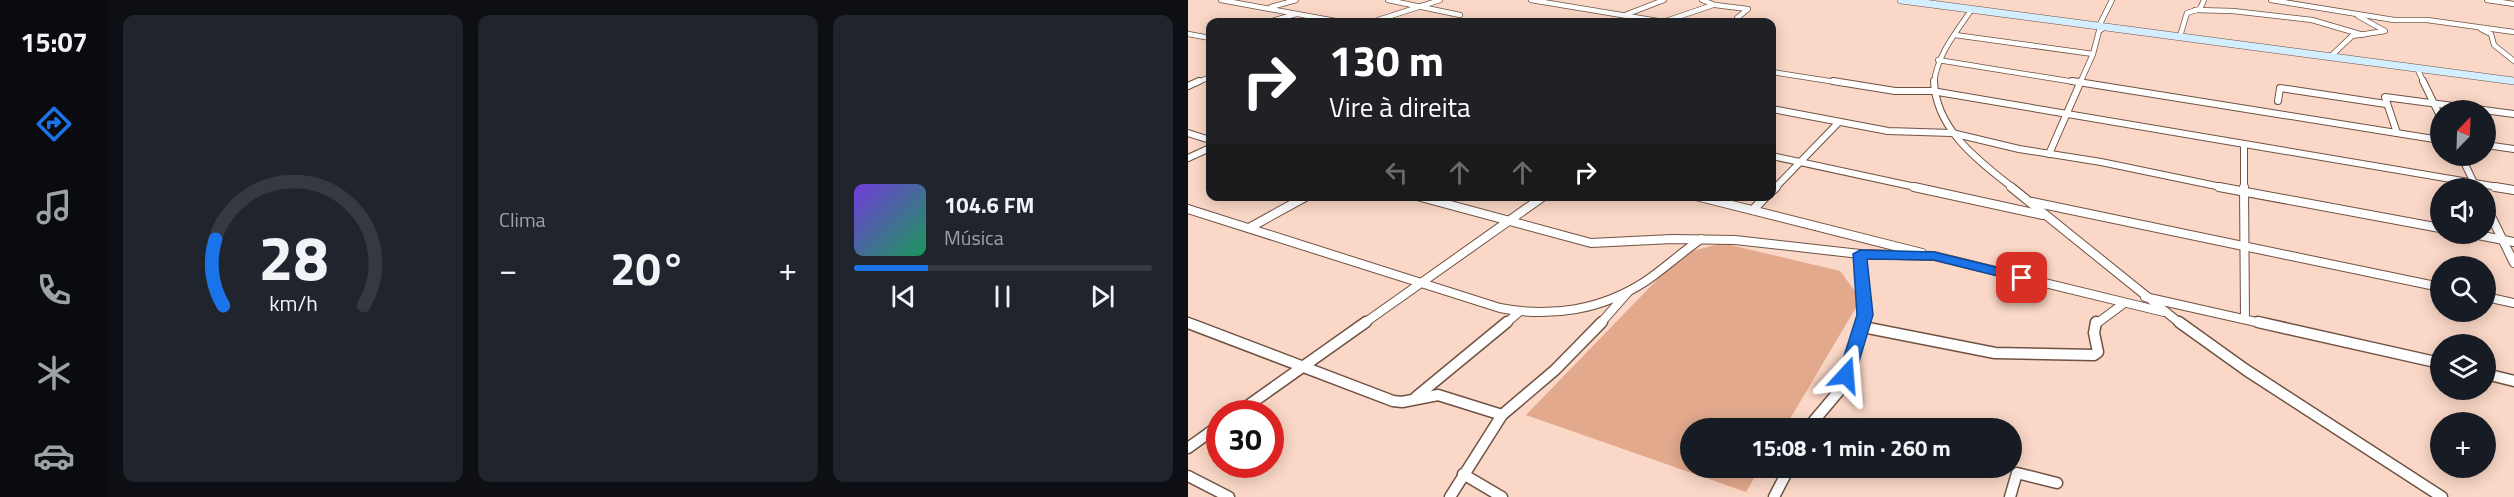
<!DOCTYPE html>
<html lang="pt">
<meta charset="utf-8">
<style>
:root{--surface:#171b24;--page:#20242c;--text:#f1f3f6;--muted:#9ea1a6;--line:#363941;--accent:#1a73e8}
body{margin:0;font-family:"Titillium Web",sans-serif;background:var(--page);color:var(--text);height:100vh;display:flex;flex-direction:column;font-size:22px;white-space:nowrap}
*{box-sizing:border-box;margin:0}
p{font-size:20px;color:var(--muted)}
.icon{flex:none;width:33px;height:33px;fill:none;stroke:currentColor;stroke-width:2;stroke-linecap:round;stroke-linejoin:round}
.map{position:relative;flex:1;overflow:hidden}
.panel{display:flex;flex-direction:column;gap:15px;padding:15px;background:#0d0f14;width:1080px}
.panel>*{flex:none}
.banner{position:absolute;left:18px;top:18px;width:570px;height:183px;border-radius:12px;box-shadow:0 3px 15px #0003;background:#202124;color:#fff;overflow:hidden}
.needle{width:39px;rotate:23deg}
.fabs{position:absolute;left:1242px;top:100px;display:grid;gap:12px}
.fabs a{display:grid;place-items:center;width:66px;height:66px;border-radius:50%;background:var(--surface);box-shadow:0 3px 15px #0003;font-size:30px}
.speed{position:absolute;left:18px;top:400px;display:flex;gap:12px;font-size:30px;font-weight:700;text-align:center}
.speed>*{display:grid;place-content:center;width:78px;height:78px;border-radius:50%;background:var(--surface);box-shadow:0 3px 15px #0003;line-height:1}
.speed .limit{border:9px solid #d22;background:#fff;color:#111}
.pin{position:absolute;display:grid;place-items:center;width:51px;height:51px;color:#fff;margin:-26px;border-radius:12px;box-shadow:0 3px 9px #0006}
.me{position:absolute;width:66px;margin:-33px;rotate:19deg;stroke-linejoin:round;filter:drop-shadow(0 0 4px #0008)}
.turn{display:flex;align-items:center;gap:21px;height:126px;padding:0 24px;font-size:27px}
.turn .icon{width:78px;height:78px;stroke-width:2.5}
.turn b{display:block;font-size:42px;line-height:51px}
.lanes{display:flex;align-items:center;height:57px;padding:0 24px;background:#0003;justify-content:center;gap:30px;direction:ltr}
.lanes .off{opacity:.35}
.big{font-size:45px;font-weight:700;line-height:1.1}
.panel .tile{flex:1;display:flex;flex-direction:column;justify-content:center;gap:9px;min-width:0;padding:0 21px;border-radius:12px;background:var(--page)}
.panel .dial{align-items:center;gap:0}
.dial svg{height:156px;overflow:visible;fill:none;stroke:var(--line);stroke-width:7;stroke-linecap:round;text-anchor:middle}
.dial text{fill:var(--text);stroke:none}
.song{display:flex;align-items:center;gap:18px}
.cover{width:72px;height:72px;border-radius:9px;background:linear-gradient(135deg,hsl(260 70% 55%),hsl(150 70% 35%))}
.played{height:6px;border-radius:3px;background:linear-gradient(90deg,var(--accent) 25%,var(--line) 25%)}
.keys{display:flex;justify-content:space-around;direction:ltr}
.heat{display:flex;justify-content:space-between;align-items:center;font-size:33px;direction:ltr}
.panel .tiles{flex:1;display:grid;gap:15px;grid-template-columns:repeat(3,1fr)}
.trip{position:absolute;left:492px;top:418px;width:342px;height:60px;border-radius:30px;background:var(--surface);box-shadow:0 3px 15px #0003;font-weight:700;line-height:60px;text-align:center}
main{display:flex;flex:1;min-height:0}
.dock{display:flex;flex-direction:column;width:108px;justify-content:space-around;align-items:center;background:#090b0e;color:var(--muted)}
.dock .icon{width:42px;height:42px}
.dock .current{color:var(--accent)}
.dock b{font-size:27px;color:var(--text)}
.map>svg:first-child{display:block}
.green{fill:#e2a98d}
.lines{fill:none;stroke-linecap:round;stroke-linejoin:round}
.minor-far3-casing{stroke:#705243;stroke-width:6}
.minor-far2-casing{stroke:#705243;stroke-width:8}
.minor-far1-casing{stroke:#705243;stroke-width:10}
.minor-casing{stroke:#705243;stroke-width:13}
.secondary-casing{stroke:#705243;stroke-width:8}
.minor-far3{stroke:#fff;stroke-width:4.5}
.minor-far2{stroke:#fff;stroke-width:6}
.minor-far1{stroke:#fff;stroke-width:8}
.minor{stroke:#fff;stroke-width:10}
.secondary{stroke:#d3eefe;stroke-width:7}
.route{fill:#1a73e8;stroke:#114b97;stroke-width:1.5}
</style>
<main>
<nav class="dock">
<b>15:07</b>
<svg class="icon current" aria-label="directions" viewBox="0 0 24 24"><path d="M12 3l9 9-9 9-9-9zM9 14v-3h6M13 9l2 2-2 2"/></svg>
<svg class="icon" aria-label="music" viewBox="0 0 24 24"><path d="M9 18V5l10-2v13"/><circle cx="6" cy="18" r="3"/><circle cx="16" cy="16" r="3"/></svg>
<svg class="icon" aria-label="phone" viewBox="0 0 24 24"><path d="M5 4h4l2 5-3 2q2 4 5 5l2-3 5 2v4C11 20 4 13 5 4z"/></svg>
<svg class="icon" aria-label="climate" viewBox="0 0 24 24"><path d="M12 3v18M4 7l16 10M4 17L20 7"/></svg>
<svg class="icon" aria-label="car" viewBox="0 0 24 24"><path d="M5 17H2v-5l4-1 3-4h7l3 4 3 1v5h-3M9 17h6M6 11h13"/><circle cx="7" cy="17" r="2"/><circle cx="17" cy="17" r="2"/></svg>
</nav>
<section class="panel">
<div class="tiles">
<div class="tile dial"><svg viewBox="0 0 100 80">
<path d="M14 69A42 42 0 1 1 86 69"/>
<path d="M14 69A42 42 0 0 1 10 35" stroke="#1a73e8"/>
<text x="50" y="56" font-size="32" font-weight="700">28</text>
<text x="50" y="72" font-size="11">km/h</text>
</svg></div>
<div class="tile"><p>Clima</p>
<div class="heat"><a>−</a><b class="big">20°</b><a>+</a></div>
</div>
<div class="tile">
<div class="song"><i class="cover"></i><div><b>104.6 FM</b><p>Música</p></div></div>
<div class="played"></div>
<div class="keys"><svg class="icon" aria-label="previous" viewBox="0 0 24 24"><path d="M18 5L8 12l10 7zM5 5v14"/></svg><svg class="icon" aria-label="pause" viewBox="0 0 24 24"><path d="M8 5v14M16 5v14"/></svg><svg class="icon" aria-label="next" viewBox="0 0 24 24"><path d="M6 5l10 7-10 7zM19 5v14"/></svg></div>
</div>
</div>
</section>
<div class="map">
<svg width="1326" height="497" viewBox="0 0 1326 497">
<rect width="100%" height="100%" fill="#fad7c6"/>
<polygon class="green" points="534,243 652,271 673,299 596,429 502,429 502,468 572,468 558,492 338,415 494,254"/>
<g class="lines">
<defs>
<g id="minor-far3">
<polyline points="33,0 153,22"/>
<polyline points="200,0 272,15"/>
<polyline points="343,0 476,22"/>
<polyline points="514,0 527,5 560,9 549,18"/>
<polyline points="1083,0 1206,20 1239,20 1326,32"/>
<polyline points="1299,0 1326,4"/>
<polyline points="83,7 108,0"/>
<polyline points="1007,10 1045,11 1124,20 1175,35"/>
<polyline points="437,15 476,0"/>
<polyline points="81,22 108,14"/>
<polyline points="184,22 252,0"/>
<polyline points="475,22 525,5"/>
<polyline points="911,26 924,0"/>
<polyline points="1293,29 1303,34 1306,45 1326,61"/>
<polyline points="0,34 22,38"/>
<polyline points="767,35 905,54 892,83"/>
<polyline points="992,36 999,13 1012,9 1016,0"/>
<polyline points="905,54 911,31 917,27"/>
<polyline points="1142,57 1164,36 1197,31 1170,16"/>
<polyline points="750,60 893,83"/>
<polyline points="1229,68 1236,83"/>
<polyline points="584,72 654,83"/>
<polyline points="8,83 22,77"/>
<path d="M746,83c3,-28 22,-51 38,-74"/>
</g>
<g id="minor-far2">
<polyline points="645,81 707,91 744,91 1316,188"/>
<path d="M746,81c2,49 44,79 79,107"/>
<polyline points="884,81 1252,140"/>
<polyline points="1235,81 1252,116"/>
<polyline points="0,86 11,81"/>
<polyline points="1090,101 1092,88 1198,104"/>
<polyline points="584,109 700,131 764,133 831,149 913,162 1038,188"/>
<polyline points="0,133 22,140"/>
<polyline points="1209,133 1197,97 1326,114"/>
<polyline points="1056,145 1056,188"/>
<polyline points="1298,145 1326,149"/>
<polyline points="861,154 893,81"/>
<polyline points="584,156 732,188"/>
<polyline points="1273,156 1288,187"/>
<polyline points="0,158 22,148"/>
<polyline points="587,188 651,122"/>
</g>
<g id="minor-far1">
<polyline points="726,187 855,215"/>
<polyline points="823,187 993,324"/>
<polyline points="1031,187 1252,228"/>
<polyline points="1056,187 1057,318"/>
<polyline points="1307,187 1326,190"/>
<polyline points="584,191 588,187"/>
<polyline points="229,196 403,243 484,239 547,240 672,254 746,256 976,312"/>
<polyline points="508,196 734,253"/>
<polyline points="844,202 1252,287"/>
<polyline points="1298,206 1326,263"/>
<path d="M0,209l312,99c51,10 102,2 146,-27 19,-13 36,-29 55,-42"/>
<polyline points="565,210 578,196"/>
<polyline points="61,228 119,196"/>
<polyline points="1285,234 1326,242"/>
<polyline points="672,254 677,304 675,324"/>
<polyline points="957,297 1077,324"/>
<polyline points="1298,297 1326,303"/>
<polyline points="175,324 356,196"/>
<polyline points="317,324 330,313"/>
<polyline points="412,324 440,292"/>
<polyline points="908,324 935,304"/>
</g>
<g id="minor">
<polyline points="991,322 1058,370 1254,497"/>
<polyline points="1070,322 1252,363"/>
<polyline points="0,323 205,401 214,402 250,395 314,415"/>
<polyline points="675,327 807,353 906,355 910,352 906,333 908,322"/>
<polyline points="1298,374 1326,381"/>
<polyline points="228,397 319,322"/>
<polyline points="48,414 178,322"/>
<polyline points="619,429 651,391 675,322"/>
<polyline points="0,448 32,425"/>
<polyline points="275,474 314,497"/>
<polyline points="0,476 41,497"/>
<polyline points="262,497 314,415 367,370 414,322"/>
<polyline points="586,497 601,468"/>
<polyline points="822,497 829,473 869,483"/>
</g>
<polyline id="secondary" points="713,0 1326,81"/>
</defs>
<use href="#minor-far3" class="minor-far3-casing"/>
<use href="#minor-far2" class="minor-far2-casing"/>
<use href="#minor-far1" class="minor-far1-casing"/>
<use href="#minor" class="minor-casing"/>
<use href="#secondary" class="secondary-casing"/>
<use href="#minor-far3" class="minor-far3"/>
<use href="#minor-far2" class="minor-far2"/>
<use href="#minor-far1" class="minor-far1"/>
<use href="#minor" class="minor"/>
<use href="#secondary" class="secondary"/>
</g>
<polygon class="route" points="672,250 746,252 840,275 842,278 834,282 746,260 679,259 685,315 667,375 664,379 653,379 650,375 669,315 665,254"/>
</svg>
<div class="fabs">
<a><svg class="needle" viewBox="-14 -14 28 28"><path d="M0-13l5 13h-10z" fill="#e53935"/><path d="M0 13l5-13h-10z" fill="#9ea1a6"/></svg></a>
<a><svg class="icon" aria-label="sound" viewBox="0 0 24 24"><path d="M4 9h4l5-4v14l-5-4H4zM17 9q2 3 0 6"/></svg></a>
<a><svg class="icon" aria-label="search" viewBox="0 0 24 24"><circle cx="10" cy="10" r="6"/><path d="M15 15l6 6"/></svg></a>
<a><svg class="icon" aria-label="layers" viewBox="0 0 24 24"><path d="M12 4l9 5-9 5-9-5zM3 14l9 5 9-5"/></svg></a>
<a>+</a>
</div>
<div class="speed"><div class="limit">30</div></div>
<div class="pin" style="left:834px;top:278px;background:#d93025"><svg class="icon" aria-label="arrive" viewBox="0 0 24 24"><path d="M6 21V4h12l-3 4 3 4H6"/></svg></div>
<svg class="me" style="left:658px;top:375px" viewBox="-20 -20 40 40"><path d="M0-17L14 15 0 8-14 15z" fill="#1a73e8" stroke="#fff" stroke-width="4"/></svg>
<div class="trip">15:08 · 1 min · 260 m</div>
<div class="banner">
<div class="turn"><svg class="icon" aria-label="right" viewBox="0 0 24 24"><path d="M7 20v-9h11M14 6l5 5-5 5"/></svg><div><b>130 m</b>Vire à direita</div></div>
<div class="lanes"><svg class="icon off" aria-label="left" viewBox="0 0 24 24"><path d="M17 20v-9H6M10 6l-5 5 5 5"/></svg><svg class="icon off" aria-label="ahead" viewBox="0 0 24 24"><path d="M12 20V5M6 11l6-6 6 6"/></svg><svg class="icon off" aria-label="ahead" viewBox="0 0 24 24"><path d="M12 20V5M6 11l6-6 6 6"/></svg><svg class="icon" aria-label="right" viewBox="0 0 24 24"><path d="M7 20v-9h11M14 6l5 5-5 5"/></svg></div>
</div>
</div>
</main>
